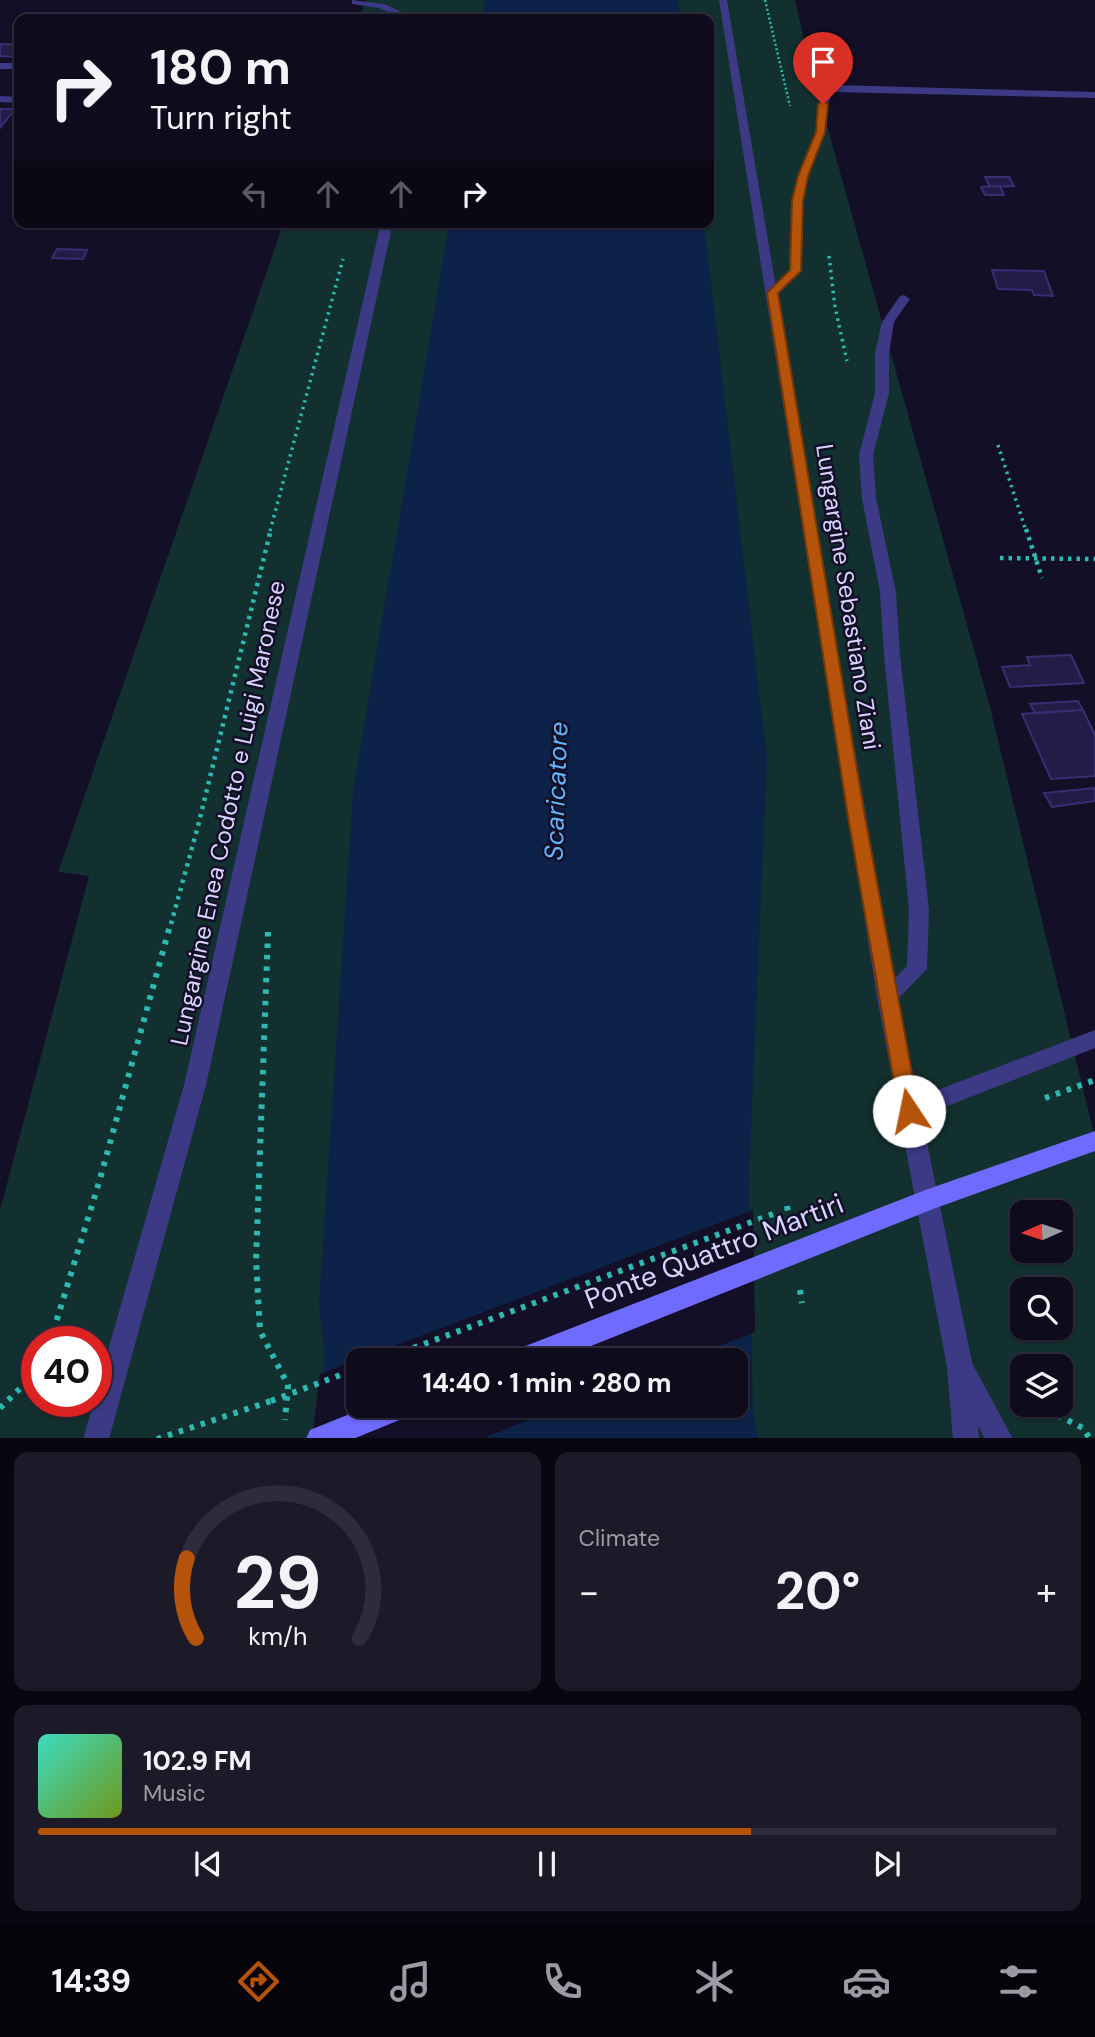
<!DOCTYPE html>
<meta charset="utf-8">
<style>
:root{--surface:#0e0b1c;--page:#1c1929;--text:#f1f3f6;--muted:#9b9ba3;--line:#2e2b3b;--accent:#b45309}
body{margin:0;font-family:"DM Sans",sans-serif;background:var(--page);color:var(--text);height:100vh;display:flex;flex-direction:column;font-size:26px;white-space:nowrap}
*{box-sizing:border-box;margin:0}
p{font-size:23px;color:var(--muted)}
.icon{flex:none;width:38px;height:38px;fill:none;stroke:currentColor;stroke-width:2;stroke-linecap:round;stroke-linejoin:round}
.map{position:relative;height:1438px;overflow:hidden}
.sheet{display:flex;flex-direction:column;gap:14px;padding:14px;background:#08060f;flex:1}
.sheet>*{flex:none}
.guide{position:absolute;left:14px;top:14px;width:700px;height:214px;border-radius:14px;box-shadow:0 2px 5px #0004,0 0 0 2px var(--line);background:#0e0b1c;color:var(--text);overflow:hidden}
.needle{width:46px;rotate:267deg}
.tools{position:absolute;left:1010px;top:1200px;display:grid;gap:14px}
.tools a{display:grid;place-items:center;width:63px;height:63px;border-radius:14px;background:var(--surface);box-shadow:0 2px 5px #0004,0 0 0 2px var(--line);font-size:35px}
.speed{position:absolute;left:21px;top:1326px;display:flex;gap:14px;font-size:35px;font-weight:700;text-align:center}
.speed>*{display:grid;place-content:center;width:91px;height:91px;border-radius:50%;background:var(--surface);box-shadow:0 2px 5px #0004,0 0 0 2px var(--line);line-height:1}
.speed .limit{border:10px solid #d22;background:#fff;color:#111}
.pin{position:absolute;display:grid;place-items:center;width:60px;height:60px;color:#fff;margin:-72px -30px;border-radius:50% 50% 50% 0;rotate:-45deg;box-shadow:0 0 7px #0007}
.pin .icon{rotate:45deg}
.me{position:absolute;width:77px;margin:-38px;rotate:349deg;stroke-linejoin:round;filter:drop-shadow(0 0 5px #0008)}
.turn{display:flex;align-items:center;gap:24px;height:147px;padding:0 21px;font-size:32px}
.turn .icon{width:91px;height:91px;stroke-width:2.5}
.turn b{display:block;font-size:49px;line-height:60px}
.lanes{display:flex;align-items:center;height:66px;padding:0 21px;background:#0003;justify-content:center;gap:35px;direction:ltr}
.lanes .off{opacity:.35}
.big{font-size:52px;font-weight:700;line-height:1.1}
.sheet .card{flex:1;display:flex;flex-direction:column;justify-content:center;gap:10px;min-width:0;padding:0 24px;border-radius:14px;background:var(--page)}
.sheet .dial{align-items:center;gap:0}
.dial svg{height:182px;overflow:visible;fill:none;stroke:var(--line);stroke-width:7;stroke-linecap:round;text-anchor:middle}
.dial text{fill:var(--text);stroke:none}
.song{display:flex;align-items:center;gap:21px}
.cover{width:84px;height:84px;border-radius:10px;background:linear-gradient(135deg,hsl(170 70% 55%),hsl(80 70% 35%))}
.played{height:7px;border-radius:4px;background:linear-gradient(90deg,var(--accent) 70%,var(--line) 70%)}
.keys{display:flex;justify-content:space-around;direction:ltr}
.heat{display:flex;justify-content:space-between;align-items:center;font-size:38px;direction:ltr}
.sheet .tiles{flex:1;display:grid;gap:14px;grid-template-columns:1fr 1fr}
.card:last-child{grid-column:span 2}
.trip{position:absolute;left:346px;top:1348px;width:402px;height:70px;border-radius:14px;background:var(--surface);box-shadow:0 2px 5px #0004,0 0 0 2px var(--line);font-weight:700;line-height:70px;text-align:center}
.menu{display:flex;height:112px;justify-content:space-around;align-items:center;background:#06040b;color:var(--muted)}
.menu .icon{width:49px;height:49px}
.menu .selected{color:var(--accent)}
.menu b{font-size:32px;color:var(--text)}
.map>svg:first-child{display:block}
.green{fill:#12302f;fill-rule:evenodd}
.water{fill:#0c2248;fill-rule:evenodd}
.pier{fill:#130f26}
.building{fill:#241b47;stroke:#3b2d73;stroke-width:2}
.lines{fill:none;stroke-linecap:round;stroke-linejoin:round}
.path-far3{stroke:#2fb8b0;stroke-width:2.5;stroke-dasharray:2 2.5;stroke-linecap:butt}
.path-far2{stroke:#2fb8b0;stroke-width:3.5;stroke-dasharray:2.5 4.5;stroke-linecap:butt}
.path-far1{stroke:#2fb8b0;stroke-width:4.5;stroke-dasharray:3.5 5;stroke-linecap:butt}
.path{stroke:#2fb8b0;stroke-width:6;stroke-dasharray:4.5 7;stroke-linecap:butt}
.service{fill:#3d3a85;fill-rule:evenodd}
.minor{fill:#3d3a85;fill-rule:evenodd}
.tertiary{fill:#3d3a85;fill-rule:evenodd}
.secondary{fill:#6f6bff;fill-rule:evenodd}
.path-bridge{stroke:#2fb8b0;stroke-width:6;stroke-dasharray:4.5 7;stroke-linecap:butt}
.route{fill:#b45309;stroke:#753606;stroke-width:2}
.labels{text-anchor:middle;stroke-width:5;stroke-linejoin:round;paint-order:stroke}
.street-label{font-size:24px;fill:#d9d4ff;stroke:#130f26}
.water-label{font-size:26px;font-style:italic;fill:#62b6ff;stroke:#130f26}
.near-street-label{font-size:28px;fill:#d9d4ff;stroke:#130f26}
</style>
<div class="map">
<svg width="1095" height="1439" viewBox="0 0 1095 1439">
<rect width="100%" height="100%" fill="#130f26"/>
<path class="green" d="M366,0h429l15,65 180,642 105,431v300l-1095,1v-229l89,-334 -31,-4 226,-650h425v-203h-350zM1022,1213h38v38h-38zM1022,1290h38v38h-38zM37,1342h59v60h-59zM359,1360h378v45h-378zM1022,1367h38v38h-38z"/>
<g class="water">
<polygon points="485,0 678,0 680,19 483,19"/>
<path d="M449,222h255l63,537 -18,418 4,233 5,28 -443,1 10,-79 -6,-56 34,-511zM359,1360h378v45h-378z"/>
</g>
<polygon class="pier" points="753,1210 755,1332 683,1360 359,1360 359,1405 567,1405 481,1439 312,1439 320,1374"/>
<g class="building">
<polygon points="0,44 19,45 19,57 0,56"/>
<polygon points="0,109 15,109 0,128"/>
<polygon points="985,177 1009,177 1014,186 990,187"/>
<polygon points="1000,186 1004,195 985,195 981,187"/>
<polygon points="57,249 87,250 83,259 52,258"/>
<polygon points="992,270 1044,271 1053,296 1034,295 1032,290 998,289"/>
<polygon points="1071,655 1084,683 1010,687 1002,667 1030,665 1027,657"/>
<polygon points="1078,701 1083,710 1035,713 1030,704"/>
<polygon points="1083,710 1095,735 1095,776 1051,779 1022,714"/>
<polygon points="1095,788 1095,801 1052,807 1044,793"/>
</g>
<g class="lines">
<polyline class="path-far3" points="765,0 790,106"/>
<g class="path-far2">
<polyline points="829,256 835,307 847,361"/>
<polyline points="998,445 1026,531"/>
<polyline points="270,531 343,259"/>
</g>
<g class="path-far1">
<polyline points="1026,529 1042,578"/>
<polyline points="1000,558 1095,559"/>
<polyline points="171,924 198,826 271,529"/>
</g>
<g class="path">
<polyline points="268,932 256,1260 260,1331 288,1385 285,1420"/>
<polyline points="1045,1098 1095,1080"/>
<polyline points="787,1206 789,1219"/>
<polyline points="800,1290 802,1303"/>
<polyline points="50,1342 100,1179 171,922"/>
<polyline points="381,1360 773,1214"/>
<polyline points="1037,1405 1083,1428 1090,1439"/>
<polyline points="0,1408 37,1372"/>
<polyline points="157,1439 271,1401"/>
</g>
<g class="service">
<polygon points="352,0 384,4 410,16 405,19 379,8 352,4"/>
<polygon points="0,96 19,97 19,103 0,102"/>
<polygon points="381,222 393,222 206,1085 109,1439 83,1439 94,1402 96,1402 96,1392 184,1085"/>
<polygon points="904,295 910,299 894,322 889,353 889,393 873,455 876,498 896,592 900,655 929,910 927,969 894,1003 887,1006 880,1003 877,997 907,966 909,910 884,655 880,592 862,498 859,455 875,393 875,353 882,322 900,296"/>
<polygon points="1095,1030 1095,1048 909,1121 901,1118 898,1111 901,1104"/>
</g>
<g class="minor">
<rect x="0" y="63" width="19" height="6"/>
<polygon points="834,85 1095,92 1095,98 833,92 828,104 826,132 808,176 803,201 801,271 777,296 769,296 769,290 789,270 791,201 798,176 816,132 818,104 825,88"/>
<polygon points="964,1361 973,1365 1013,1439 985,1439 951,1374 955,1365"/>
</g>
<polygon class="tertiary" points="719,0 727,0 897,997 973,1367 979,1439 953,1439 947,1367 877,997"/>
<g class="secondary">
<polygon points="1095,1131 1095,1151 933,1209 556,1360 511,1360 514,1351 523,1347 928,1189"/>
<polygon points="372,1405 418,1405 414,1414 353,1439 306,1439 310,1430"/>
</g>
<polyline class="path-bridge" points="271,1401 359,1368"/>
</g>
<polygon class="route" points="823,101 828,104 825,132 808,176 803,201 801,271 778,293 864,811 919,1111 916,1117 909,1120 902,1117 899,1111 847,811 767,293 790,270 792,201 798,176 816,132 818,104"/>
<g class="labels">
<g class="street-label">
<text transform="translate(848 597) rotate(81)" y="8">Lungargine Sebastiano Ziani</text>
<text transform="translate(228 813) rotate(-78)" y="8">Lungargine Enea Codotto e Luigi Maronese</text>
</g>
<g class="water-label">
<text transform="translate(556 791) rotate(-88)" y="9">Scaricatore</text>
</g>
<g class="near-street-label">
<text transform="translate(714 1251) rotate(-21)" y="10">Ponte Quattro Martiri</text>
</g>
</g>
</svg>
<div class="tools">
<a><svg class="needle" viewBox="-14 -14 28 28"><path d="M0-13l5 13h-10z" fill="#e53935"/><path d="M0 13l5-13h-10z" fill="#9b9ba3"/></svg></a>
<a><svg class="icon" aria-label="search" viewBox="0 0 24 24"><circle cx="10" cy="10" r="6"/><path d="M15 15l6 6"/></svg></a>
<a><svg class="icon" aria-label="layers" viewBox="0 0 24 24"><path d="M12 4l9 5-9 5-9-5zM3 14l9 5 9-5"/></svg></a>
</div>
<div class="speed"><div class="limit">40</div></div>
<div class="pin" style="left:823px;top:104px;background:#d93025"><svg class="icon" aria-label="arrive" viewBox="0 0 24 24"><path d="M6 21V4h12l-3 4 3 4H6"/></svg></div>
<svg class="me" style="left:909px;top:1111px" viewBox="-20 -20 40 40"><circle r="19" fill="#fff"/><path d="M0-13L10 11 0 6-10 11z" fill="#b45309"/></svg>
<div class="trip">14:40 · 1 min · 280 m</div>
<div class="guide">
<div class="turn"><svg class="icon" aria-label="right" viewBox="0 0 24 24"><path d="M7 20v-9h11M14 6l5 5-5 5"/></svg><div><b>180 m</b>Turn right</div></div>
<div class="lanes"><svg class="icon off" aria-label="left" viewBox="0 0 24 24"><path d="M17 20v-9H6M10 6l-5 5 5 5"/></svg><svg class="icon off" aria-label="ahead" viewBox="0 0 24 24"><path d="M12 20V5M6 11l6-6 6 6"/></svg><svg class="icon off" aria-label="ahead" viewBox="0 0 24 24"><path d="M12 20V5M6 11l6-6 6 6"/></svg><svg class="icon" aria-label="right" viewBox="0 0 24 24"><path d="M7 20v-9h11M14 6l5 5-5 5"/></svg></div>
</div>
</div>
<section class="sheet">
<div class="tiles">
<div class="card dial"><svg viewBox="0 0 100 80">
<path d="M14 69A42 42 0 1 1 86 69"/>
<path d="M14 69A42 42 0 0 1 10 34" stroke="#b45309"/>
<text x="50" y="56" font-size="32" font-weight="700">29</text>
<text x="50" y="72" font-size="11">km/h</text>
</svg></div>
<div class="card"><p>Climate</p>
<div class="heat"><a>−</a><b class="big">20°</b><a>+</a></div>
</div>
<div class="card">
<div class="song"><i class="cover"></i><div><b>102.9 FM</b><p>Music</p></div></div>
<div class="played"></div>
<div class="keys"><svg class="icon" aria-label="previous" viewBox="0 0 24 24"><path d="M18 5L8 12l10 7zM5 5v14"/></svg><svg class="icon" aria-label="pause" viewBox="0 0 24 24"><path d="M8 5v14M16 5v14"/></svg><svg class="icon" aria-label="next" viewBox="0 0 24 24"><path d="M6 5l10 7-10 7zM19 5v14"/></svg></div>
</div>
</div>
</section>
<nav class="menu">
<b>14:39</b>
<svg class="icon selected" aria-label="directions" viewBox="0 0 24 24"><path d="M12 3l9 9-9 9-9-9zM9 14v-3h6M13 9l2 2-2 2"/></svg>
<svg class="icon" aria-label="music" viewBox="0 0 24 24"><path d="M9 18V5l10-2v13"/><circle cx="6" cy="18" r="3"/><circle cx="16" cy="16" r="3"/></svg>
<svg class="icon" aria-label="phone" viewBox="0 0 24 24"><path d="M5 4h4l2 5-3 2q2 4 5 5l2-3 5 2v4C11 20 4 13 5 4z"/></svg>
<svg class="icon" aria-label="climate" viewBox="0 0 24 24"><path d="M12 3v18M4 7l16 10M4 17L20 7"/></svg>
<svg class="icon" aria-label="car" viewBox="0 0 24 24"><path d="M5 17H2v-5l4-1 3-4h7l3 4 3 1v5h-3M9 17h6M6 11h13"/><circle cx="7" cy="17" r="2"/><circle cx="17" cy="17" r="2"/></svg>
<svg class="icon" aria-label="filters" viewBox="0 0 24 24"><path d="M4 7h16M4 17h16"/><circle cx="9" cy="7" r="2"/><circle cx="15" cy="17" r="2"/></svg>
</nav>
